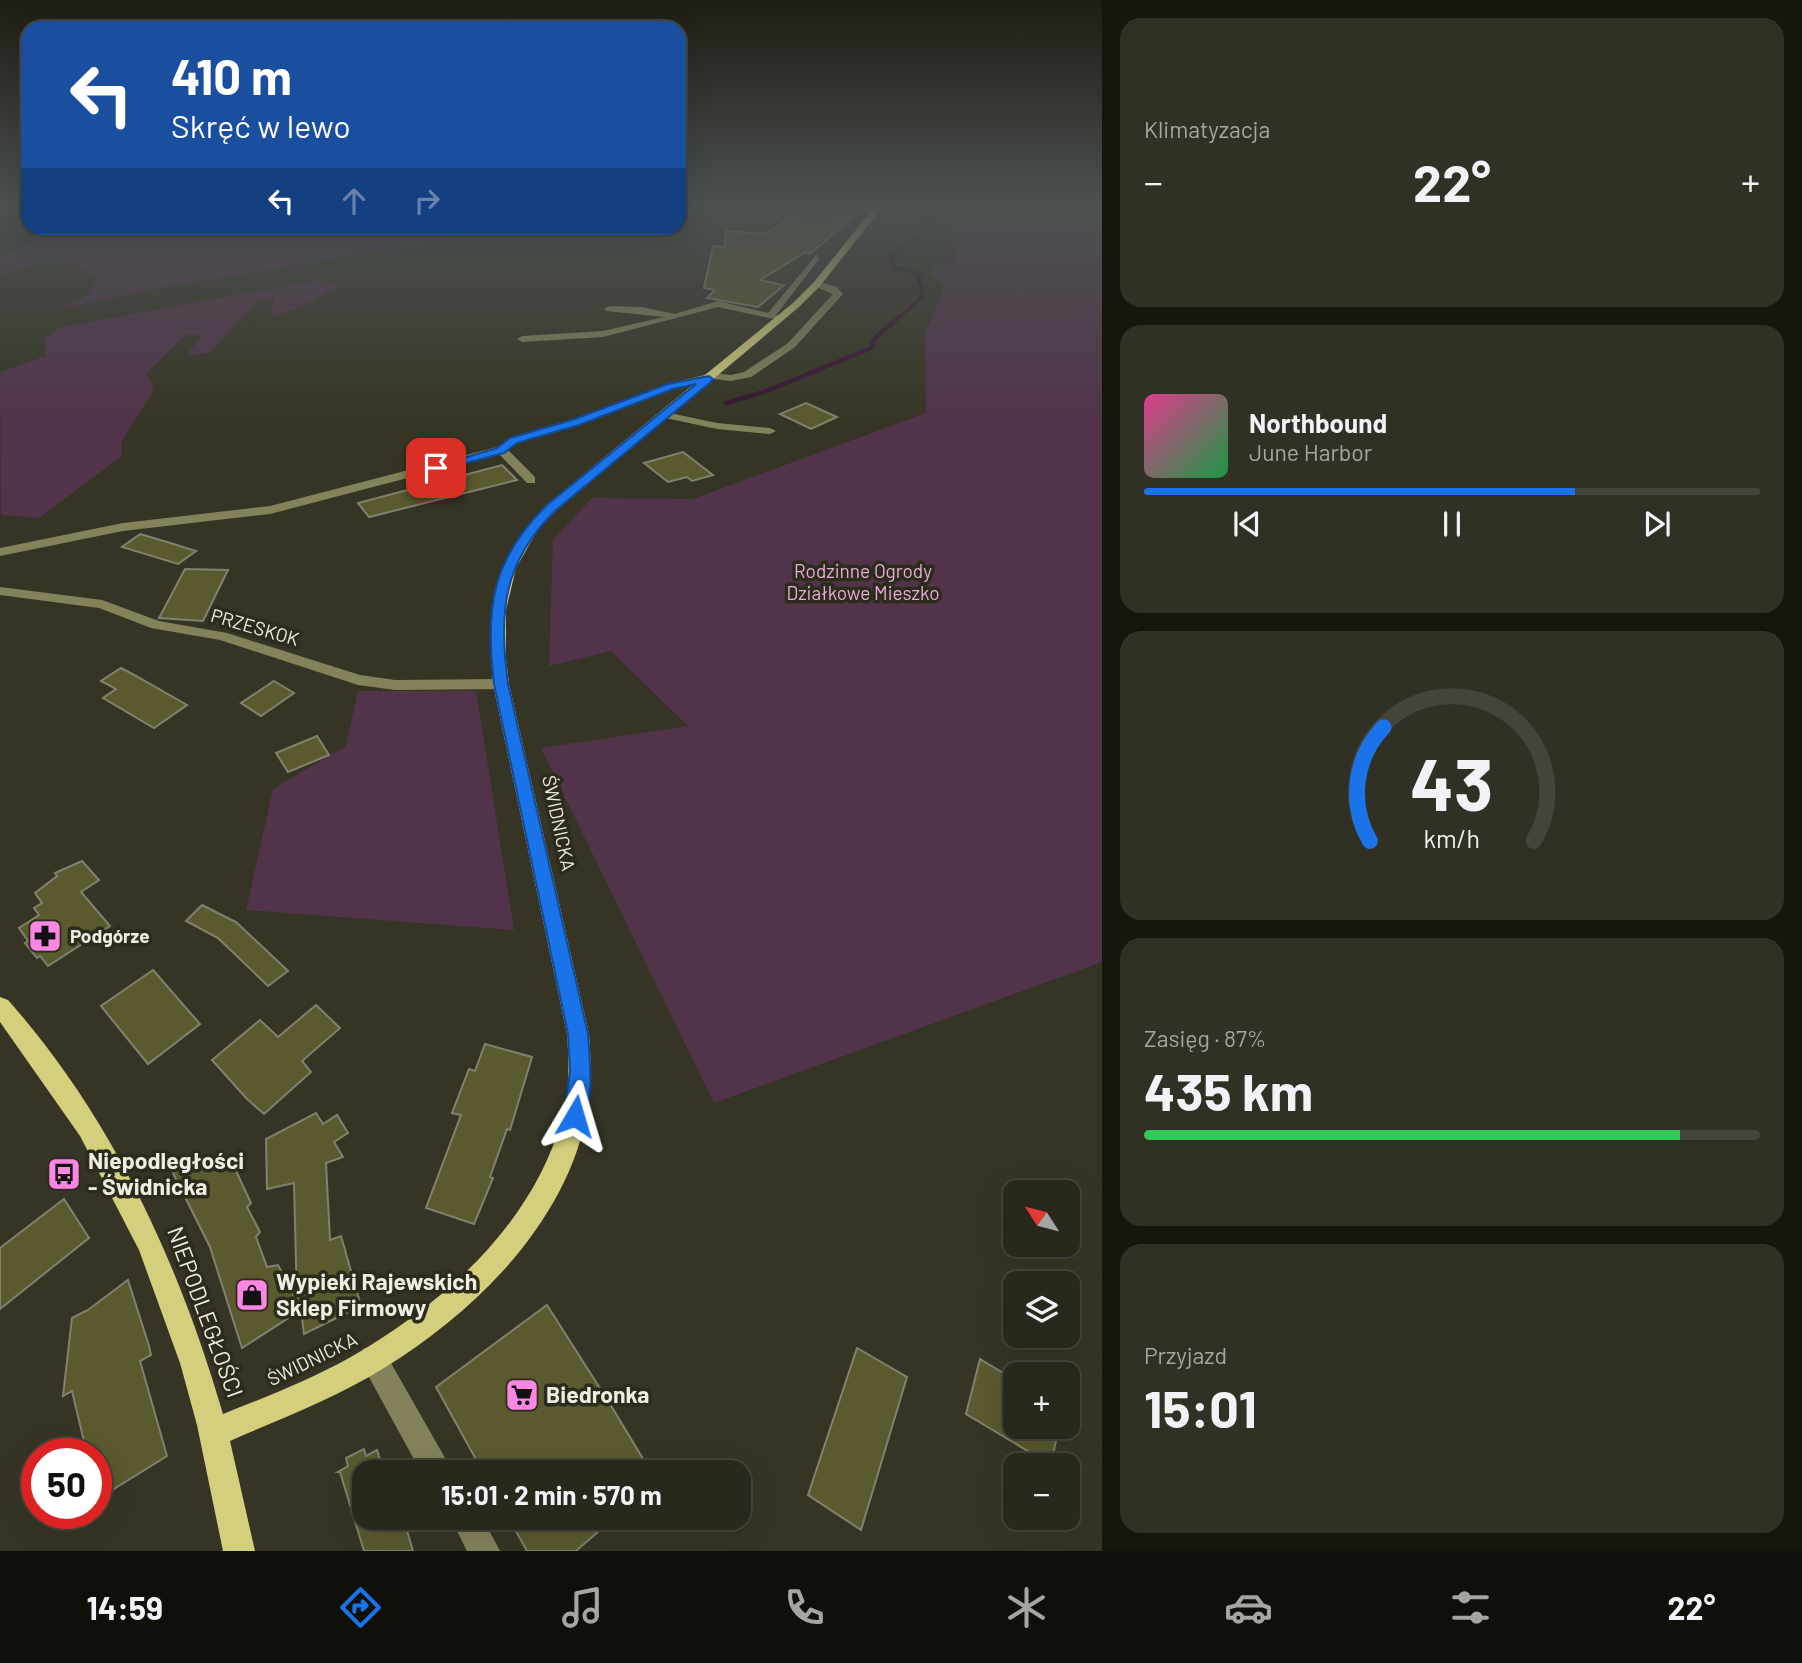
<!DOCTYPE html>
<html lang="pl">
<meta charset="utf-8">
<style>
:root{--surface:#28281c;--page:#303025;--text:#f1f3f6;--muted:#a5a6a3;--line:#44443b;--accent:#1a73e8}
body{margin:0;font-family:Barlow,sans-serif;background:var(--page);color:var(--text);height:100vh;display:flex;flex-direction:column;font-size:26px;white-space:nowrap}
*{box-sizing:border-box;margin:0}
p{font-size:23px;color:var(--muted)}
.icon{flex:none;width:38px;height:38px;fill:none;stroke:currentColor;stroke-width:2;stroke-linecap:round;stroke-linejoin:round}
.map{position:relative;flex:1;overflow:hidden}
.side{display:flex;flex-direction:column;gap:18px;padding:18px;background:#16160f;width:700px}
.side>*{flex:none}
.guide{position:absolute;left:21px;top:21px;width:665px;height:214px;border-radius:21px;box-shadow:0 7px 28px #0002,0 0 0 2px var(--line);background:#1a4fa0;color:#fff;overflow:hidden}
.needle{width:46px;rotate:306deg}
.tools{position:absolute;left:1003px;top:1180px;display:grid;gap:14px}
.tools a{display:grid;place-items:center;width:77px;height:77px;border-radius:14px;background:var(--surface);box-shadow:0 7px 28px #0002,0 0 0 2px var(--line);font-size:35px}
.speed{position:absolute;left:21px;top:1438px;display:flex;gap:14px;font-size:35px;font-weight:700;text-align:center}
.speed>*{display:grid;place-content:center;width:91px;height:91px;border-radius:50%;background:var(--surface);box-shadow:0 7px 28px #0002,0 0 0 2px var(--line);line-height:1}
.speed .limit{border:10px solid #d22;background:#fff;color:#111}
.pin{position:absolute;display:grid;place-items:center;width:60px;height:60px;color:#fff;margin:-30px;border-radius:14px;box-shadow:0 4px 10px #0006}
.me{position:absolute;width:77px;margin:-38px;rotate:7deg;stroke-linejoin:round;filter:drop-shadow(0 0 5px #0008)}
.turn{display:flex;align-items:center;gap:24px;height:147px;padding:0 35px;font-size:32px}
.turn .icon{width:91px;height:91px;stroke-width:2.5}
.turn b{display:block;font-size:49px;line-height:60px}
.lanes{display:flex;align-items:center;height:66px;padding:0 35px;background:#0003;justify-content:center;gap:35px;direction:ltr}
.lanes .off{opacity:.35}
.big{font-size:52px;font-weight:700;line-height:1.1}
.side .widget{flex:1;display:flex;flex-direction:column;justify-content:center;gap:10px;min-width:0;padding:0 24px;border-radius:21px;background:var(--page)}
.side .dial{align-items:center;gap:0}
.dial svg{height:182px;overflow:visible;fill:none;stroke:var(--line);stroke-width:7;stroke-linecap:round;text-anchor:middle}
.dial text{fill:var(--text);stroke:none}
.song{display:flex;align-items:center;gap:21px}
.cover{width:84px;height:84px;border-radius:10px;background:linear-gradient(135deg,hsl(330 70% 55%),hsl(140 70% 35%))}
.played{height:7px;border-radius:4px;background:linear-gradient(90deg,var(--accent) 70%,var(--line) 70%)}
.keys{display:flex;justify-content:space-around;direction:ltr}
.heat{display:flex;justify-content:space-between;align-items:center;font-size:38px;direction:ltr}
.charge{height:10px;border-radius:5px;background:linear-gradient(90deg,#34c759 87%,var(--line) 0)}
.trip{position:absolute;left:352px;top:1460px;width:399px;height:70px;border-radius:21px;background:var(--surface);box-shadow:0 7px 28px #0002,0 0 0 2px var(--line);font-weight:700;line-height:70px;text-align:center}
.tabs{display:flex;height:112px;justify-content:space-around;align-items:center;background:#10100b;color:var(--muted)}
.tabs .icon{width:49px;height:49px}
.tabs .current{color:var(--accent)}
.tabs b{font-size:32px;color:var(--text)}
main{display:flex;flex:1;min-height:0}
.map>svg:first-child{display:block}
.green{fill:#51344a}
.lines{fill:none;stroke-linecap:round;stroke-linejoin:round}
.stream-far1{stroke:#36162f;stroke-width:3.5}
.stream{stroke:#36162f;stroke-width:4.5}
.building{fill:#5b592e;stroke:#81816f;stroke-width:2}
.minor{fill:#84825b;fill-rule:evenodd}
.major{fill:#d3cf7d;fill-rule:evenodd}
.route{fill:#1a73e8;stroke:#114b97;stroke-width:2}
.labels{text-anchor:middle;stroke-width:7;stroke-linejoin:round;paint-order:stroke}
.park-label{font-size:19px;fill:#e8abd9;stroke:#2c2b1c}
.street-label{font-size:19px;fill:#edede3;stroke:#2c2b1c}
.poi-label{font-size:19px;font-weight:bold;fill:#edede3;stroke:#2c2b1c;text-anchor:start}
.near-poi-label{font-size:23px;font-weight:bold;fill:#edede3;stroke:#2c2b1c;text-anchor:start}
.near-street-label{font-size:23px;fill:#edede3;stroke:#2c2b1c}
</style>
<main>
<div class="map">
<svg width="1102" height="1551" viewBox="0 0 1102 1551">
<rect width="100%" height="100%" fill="#363525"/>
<g class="green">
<polygon points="965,205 1102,205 1102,962 714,1103 541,748 688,726 611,651 549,666 553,540 592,498 693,499 926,413 925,333 945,286 932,276 934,265 948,267 958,257 952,242 956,210 969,211"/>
<path d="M68,228h423l-13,7 -319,53 -101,22 33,-16 6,-16c-32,-26 -63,-17 -97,0v-22z"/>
<polygon points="320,280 337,287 306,305 271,317 274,298 259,301 210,352 186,356 202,335 185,335 146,374 154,389 121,443 122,456 39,518 1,515 0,372 46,356 45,338 61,327"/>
<polygon points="358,691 476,691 514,930 246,910 273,789 346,746"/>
</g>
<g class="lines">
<polyline class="stream-far1" points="895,321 922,297 922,286 918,278 923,275 893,267 891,254 920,236 921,225 933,221 933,216 961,207 960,205"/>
<polyline class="stream" points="726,403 764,392 871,348 875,338 897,319"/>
</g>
<g class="building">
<polygon points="810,205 847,208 839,216 852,218 810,254 804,253 760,280 784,285 758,307 707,298 715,290 704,288 713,246 725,247 726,231 765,234"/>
<polygon points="806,403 837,417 811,429 780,414"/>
<polygon points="683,452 713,475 692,481 687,477 668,482 644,463"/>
<polygon points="502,465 517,480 369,517 358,503"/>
<polygon points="140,534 167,542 196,551 178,564 122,547"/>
<polygon points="185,569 228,570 203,621 159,618"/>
<polygon points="121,668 136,676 187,705 154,728 103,698 116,689 101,681"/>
<polygon points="274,681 294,693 261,716 241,703"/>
<polygon points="317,736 329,755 288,772 276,753"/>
<polygon points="82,861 99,880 81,892 110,926 48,966 40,956 37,958 25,943 28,941 19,928 39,915 34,908 42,903 35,893 57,876 55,873"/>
<polygon points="202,905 236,922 288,971 268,986 218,938 186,921"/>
<polygon points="153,970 200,1024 148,1064 101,1006"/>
<polygon points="316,1005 340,1028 302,1061 311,1072 264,1114 247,1099 212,1060 260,1020 278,1037"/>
<polygon points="485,1044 532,1057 510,1130 507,1129 490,1177 493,1178 474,1224 426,1208 461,1115 452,1113 469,1069 475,1071"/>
<polygon points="316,1113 323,1124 337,1115 348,1133 334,1142 343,1157 326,1163 330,1240 341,1236 361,1306 304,1334 301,1310 242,1348 210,1247 173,1173 201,1155 210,1169 230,1158 251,1203 247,1207 260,1232 256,1237 267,1267 278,1265 297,1302 294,1183 267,1189 266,1139"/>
<polygon points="64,1199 89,1238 0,1309 0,1248"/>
<polygon points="128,1280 149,1346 151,1355 140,1361 167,1456 96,1500 96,1454 87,1454 72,1391 63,1396 72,1318 88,1310"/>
<polygon points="547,1305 610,1404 651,1472 483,1472 436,1387"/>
<polygon points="857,1348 907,1377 861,1530 808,1495"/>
<polygon points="980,1359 1015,1380 1015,1426 1059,1426 1051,1465 966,1414"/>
<polygon points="364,1449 366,1456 377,1450 384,1472 364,1472 364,1517 403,1517 413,1551 364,1551 340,1472 338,1472 348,1466 346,1458"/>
<polygon points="508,1517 615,1517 576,1551 527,1551"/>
</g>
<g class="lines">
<g class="minor">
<polygon points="816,255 820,258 776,315 783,317 783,321 718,307 603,337 522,342 517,339 522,336 603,331 664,317 606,311 604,309 609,306 642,307 675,314 718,301 768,313"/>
<polygon points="817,281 837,287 843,294 795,347 751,377 731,381 714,379 674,389 580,425 517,443 508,450 535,477 535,483 527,483 499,454 270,514 123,531 0,556 0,548 123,523 270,506 497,447 509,439 572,421 667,384 712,373 731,375 744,372 788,343 833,294 814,286 813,284"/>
<polygon points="665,412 717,423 770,428 776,431 770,434 717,429 661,417 659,415"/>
<polygon points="0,587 102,600 159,621 227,633 360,675 395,680 501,679 509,684 501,689 395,690 358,685 220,640 151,628 99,608 0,595"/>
<polygon points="373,1345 383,1349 453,1472 421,1472 359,1359 363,1349"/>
<polygon points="450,1517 482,1517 500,1551 467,1551"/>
</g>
<path class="major" d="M876,205h8l-64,81 -21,21 -243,204 -19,20 -21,37 -10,42v48l3,26 80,350c2,25 3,50 -1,74 -19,112 -111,203 -204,260 -48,30 -102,50 -154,73l25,110h-32l-26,-126 -17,-62 -41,-113 -59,-114 -80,-114v-25l8,3 7,8c101,117 165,259 208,406 43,-17 86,-34 126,-56 92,-52 185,-134 213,-240 8,-27 7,-56 5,-84l-74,-350 -2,-26v-48l11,-42 26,-43 18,-20 247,-202 21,-21z"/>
</g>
<linearGradient id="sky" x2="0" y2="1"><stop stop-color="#1e1d14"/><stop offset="0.49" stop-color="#4c5151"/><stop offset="1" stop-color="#4c5151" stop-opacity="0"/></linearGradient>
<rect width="1102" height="422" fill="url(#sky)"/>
<path class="route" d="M709,376l4,3 -1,2 -156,129c-54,53 -57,102 -48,174l80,350c2,29 6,63 -5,90l-8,3 -7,-3 -4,-8 6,-45 -2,-37 -74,-350c-9,-75 -3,-124 53,-179l149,-121 -23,5 -94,36 -62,18 -13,10 -68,18 -6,-3 67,-20 13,-10 62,-18 96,-36z"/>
<defs>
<symbol id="pharmacy-square" viewBox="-11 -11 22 22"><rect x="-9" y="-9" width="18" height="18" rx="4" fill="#fc86e3" stroke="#2c2b1c"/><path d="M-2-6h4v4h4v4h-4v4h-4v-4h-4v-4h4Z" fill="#111"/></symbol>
<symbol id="bus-square" viewBox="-11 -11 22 22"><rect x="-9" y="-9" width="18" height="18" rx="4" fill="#fc86e3" stroke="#2c2b1c"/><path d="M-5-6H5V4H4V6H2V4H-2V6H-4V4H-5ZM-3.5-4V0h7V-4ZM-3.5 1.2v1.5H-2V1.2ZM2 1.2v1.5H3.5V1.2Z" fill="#111"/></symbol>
<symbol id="shop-square" viewBox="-11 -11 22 22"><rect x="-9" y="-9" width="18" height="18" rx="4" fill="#fc86e3" stroke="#2c2b1c"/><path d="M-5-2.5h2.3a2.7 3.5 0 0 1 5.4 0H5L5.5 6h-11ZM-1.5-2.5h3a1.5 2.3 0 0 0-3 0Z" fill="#111"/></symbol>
<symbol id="supermarket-square" viewBox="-11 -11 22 22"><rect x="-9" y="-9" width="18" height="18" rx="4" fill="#fc86e3" stroke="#2c2b1c"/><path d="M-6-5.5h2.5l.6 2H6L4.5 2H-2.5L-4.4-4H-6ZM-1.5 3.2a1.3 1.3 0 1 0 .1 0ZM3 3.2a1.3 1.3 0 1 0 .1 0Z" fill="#111"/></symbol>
</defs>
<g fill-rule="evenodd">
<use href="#pharmacy-square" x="26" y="917" width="38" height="38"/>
<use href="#bus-square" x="45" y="1155" width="38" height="38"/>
<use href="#shop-square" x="233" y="1276" width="38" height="38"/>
<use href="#supermarket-square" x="503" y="1376" width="38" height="38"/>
</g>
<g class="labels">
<g class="park-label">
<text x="863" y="578">Rodzinne Ogrody<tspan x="863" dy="22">Działkowe Mieszko</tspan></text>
</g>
<g class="street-label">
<text transform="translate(255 627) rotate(16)" y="7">PRZESKOK</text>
<text transform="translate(559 823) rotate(78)" y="7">ŚWIDNICKA</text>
<text transform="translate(312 1359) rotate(-26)" y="7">ŚWIDNICKA</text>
</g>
<g class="poi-label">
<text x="70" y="943">Podgórze</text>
</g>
<g class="near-poi-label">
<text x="88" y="1169">Niepodległości<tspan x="88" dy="26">- Świdnicka</tspan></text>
<text x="276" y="1290">Wypieki Rajewskich<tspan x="276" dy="26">Sklep Firmowy</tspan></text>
<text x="546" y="1403">Biedronka</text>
</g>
<g class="near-street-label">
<text transform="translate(205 1312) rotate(70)" y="8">NIEPODLEGŁOŚCI</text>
</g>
</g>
</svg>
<div class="tools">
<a><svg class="needle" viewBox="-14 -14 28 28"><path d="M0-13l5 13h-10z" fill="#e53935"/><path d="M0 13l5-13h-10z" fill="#a5a6a3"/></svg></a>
<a><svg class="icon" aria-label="layers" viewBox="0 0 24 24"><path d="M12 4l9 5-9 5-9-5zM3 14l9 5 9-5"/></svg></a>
<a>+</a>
<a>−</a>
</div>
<div class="speed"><div class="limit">50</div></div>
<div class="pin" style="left:436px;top:468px;background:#d93025"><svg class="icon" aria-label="arrive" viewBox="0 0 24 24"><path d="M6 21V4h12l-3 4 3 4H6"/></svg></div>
<svg class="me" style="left:575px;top:1116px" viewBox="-20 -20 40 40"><path d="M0-17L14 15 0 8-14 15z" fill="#1a73e8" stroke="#fff" stroke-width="4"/></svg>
<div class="trip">15:01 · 2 min · 570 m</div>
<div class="guide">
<div class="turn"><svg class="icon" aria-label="left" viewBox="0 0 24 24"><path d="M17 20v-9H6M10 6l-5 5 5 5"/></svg><div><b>410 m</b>Skręć w lewo</div></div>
<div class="lanes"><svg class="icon" aria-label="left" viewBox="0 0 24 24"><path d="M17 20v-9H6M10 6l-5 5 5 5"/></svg><svg class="icon off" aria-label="ahead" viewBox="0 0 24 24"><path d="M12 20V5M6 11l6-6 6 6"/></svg><svg class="icon off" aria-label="right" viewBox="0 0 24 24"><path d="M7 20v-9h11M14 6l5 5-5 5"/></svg></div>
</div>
</div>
<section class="side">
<div class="widget"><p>Klimatyzacja</p>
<div class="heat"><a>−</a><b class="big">22°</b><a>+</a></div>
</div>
<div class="widget">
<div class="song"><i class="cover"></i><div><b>Northbound</b><p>June Harbor</p></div></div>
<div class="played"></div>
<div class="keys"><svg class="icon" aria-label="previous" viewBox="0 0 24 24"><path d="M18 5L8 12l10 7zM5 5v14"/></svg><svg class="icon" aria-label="pause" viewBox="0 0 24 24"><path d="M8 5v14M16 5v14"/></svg><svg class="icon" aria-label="next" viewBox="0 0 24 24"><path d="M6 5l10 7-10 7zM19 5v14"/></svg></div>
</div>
<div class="widget dial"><svg viewBox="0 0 100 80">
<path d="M14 69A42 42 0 1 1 86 69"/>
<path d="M14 69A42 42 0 0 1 20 19" stroke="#1a73e8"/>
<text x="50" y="56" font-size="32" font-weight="700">43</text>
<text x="50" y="72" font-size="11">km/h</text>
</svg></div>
<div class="widget"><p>Zasięg · 87%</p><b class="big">435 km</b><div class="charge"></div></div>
<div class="widget"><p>Przyjazd</p><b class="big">15:01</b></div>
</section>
</main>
<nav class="tabs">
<b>14:59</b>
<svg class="icon current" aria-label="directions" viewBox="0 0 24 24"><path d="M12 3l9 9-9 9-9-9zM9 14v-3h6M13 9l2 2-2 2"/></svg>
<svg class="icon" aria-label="music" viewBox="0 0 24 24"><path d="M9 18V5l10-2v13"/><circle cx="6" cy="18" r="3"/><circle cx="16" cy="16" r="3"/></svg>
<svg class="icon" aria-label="phone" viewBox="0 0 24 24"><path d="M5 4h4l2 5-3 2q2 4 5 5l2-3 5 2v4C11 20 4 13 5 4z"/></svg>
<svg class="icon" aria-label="climate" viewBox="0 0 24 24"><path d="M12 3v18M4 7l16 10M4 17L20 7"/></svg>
<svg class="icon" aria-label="car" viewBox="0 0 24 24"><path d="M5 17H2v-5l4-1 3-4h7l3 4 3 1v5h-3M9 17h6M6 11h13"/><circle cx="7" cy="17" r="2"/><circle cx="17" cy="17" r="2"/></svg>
<svg class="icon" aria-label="filters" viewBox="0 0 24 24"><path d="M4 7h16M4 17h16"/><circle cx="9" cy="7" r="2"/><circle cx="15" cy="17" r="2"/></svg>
<b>22°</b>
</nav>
